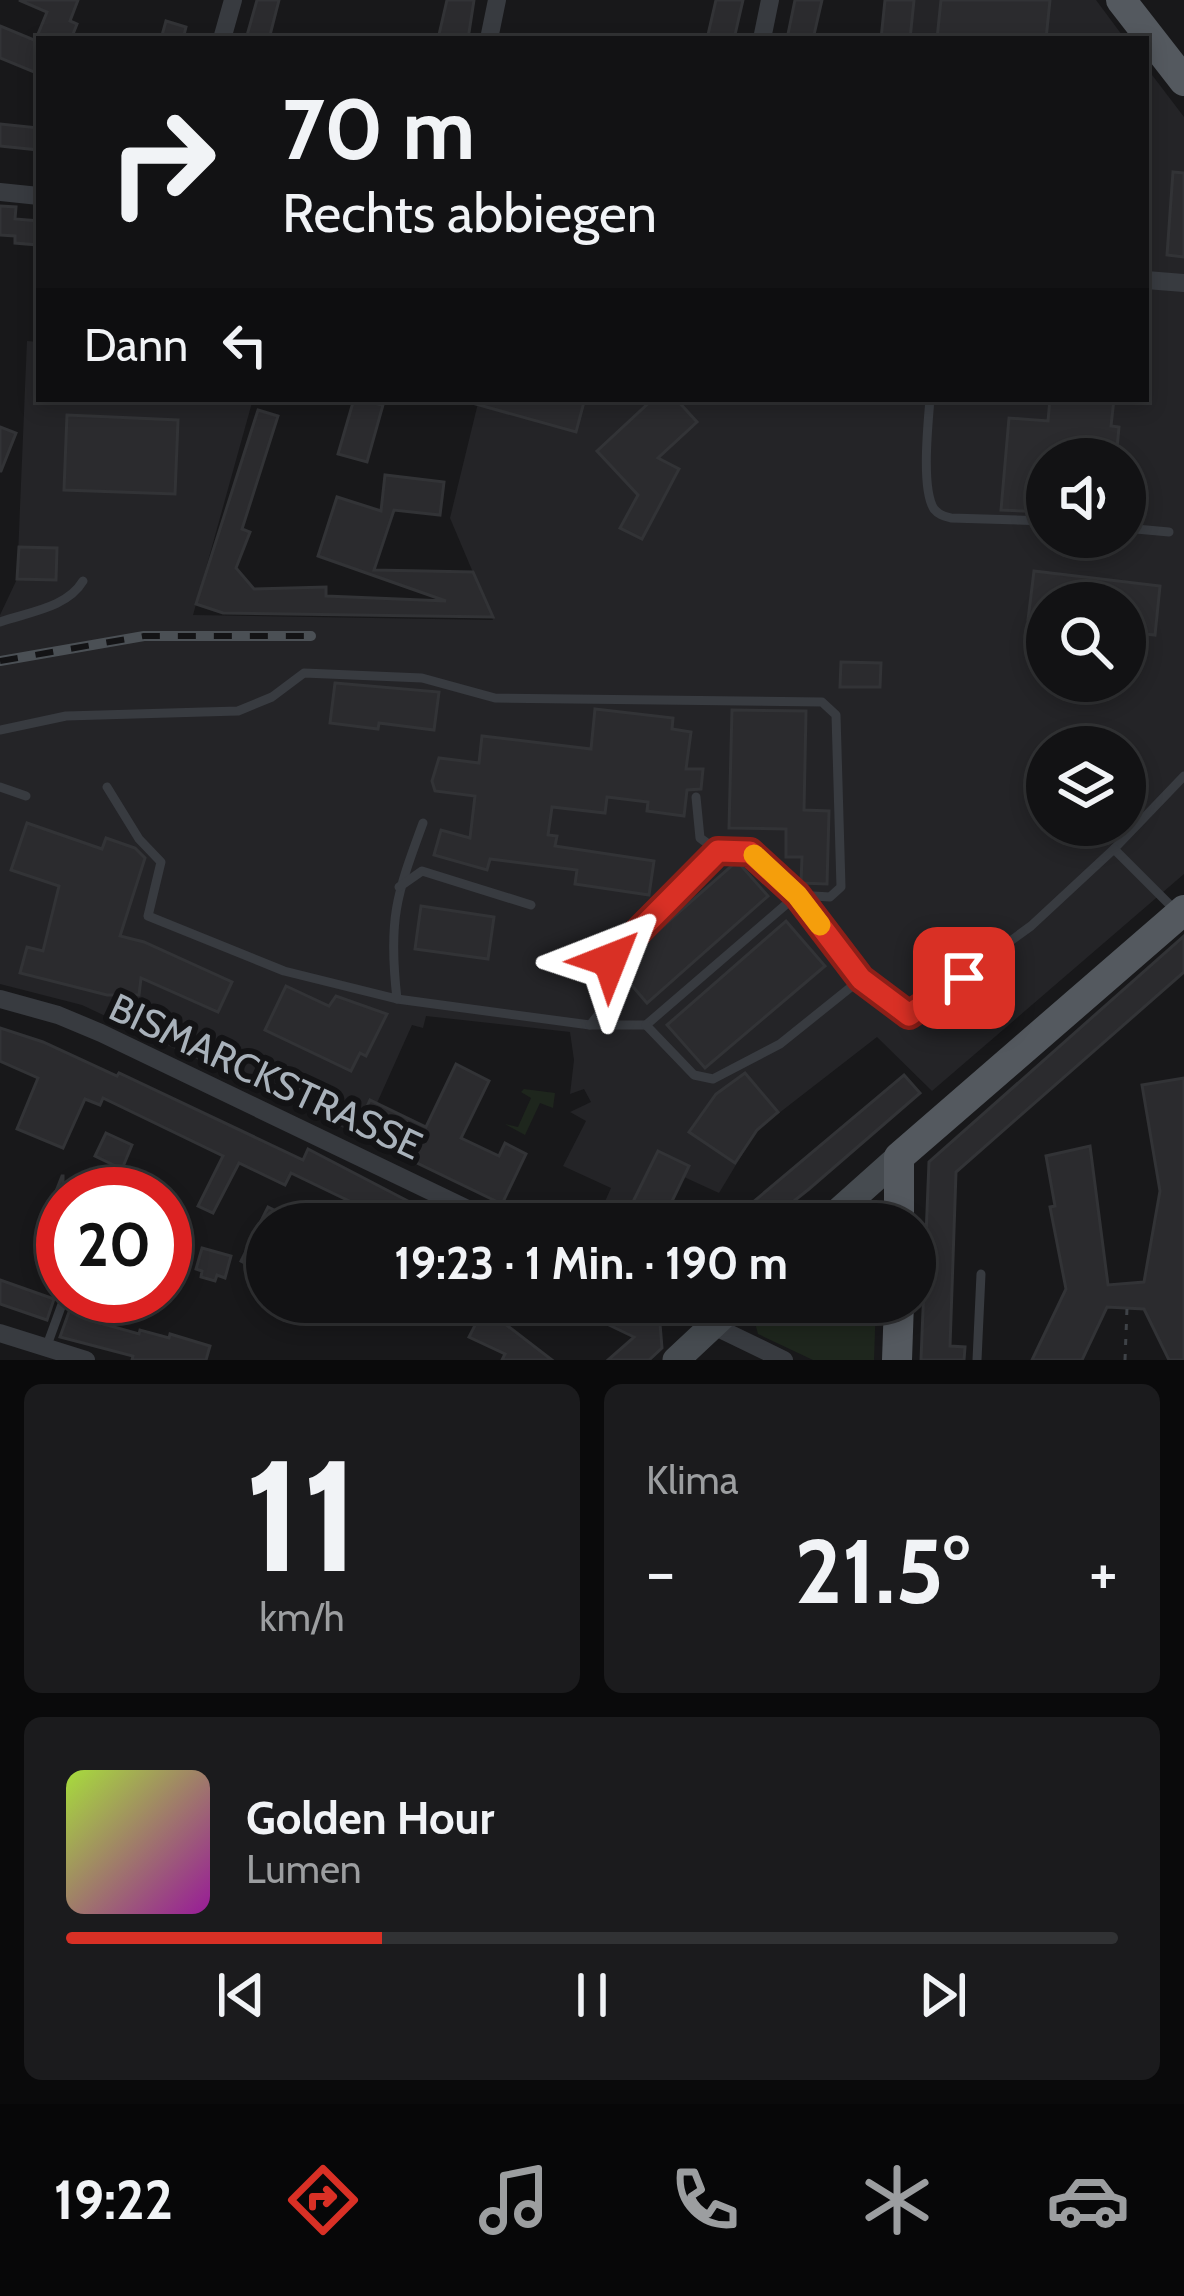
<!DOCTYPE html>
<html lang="de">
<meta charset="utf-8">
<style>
:root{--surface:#121214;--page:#1b1b1d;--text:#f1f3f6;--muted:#9c9ea0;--line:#313234;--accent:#d93025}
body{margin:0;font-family:Cabin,sans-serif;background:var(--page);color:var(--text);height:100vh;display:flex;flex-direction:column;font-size:45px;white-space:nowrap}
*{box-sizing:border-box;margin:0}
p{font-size:39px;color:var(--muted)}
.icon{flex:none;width:66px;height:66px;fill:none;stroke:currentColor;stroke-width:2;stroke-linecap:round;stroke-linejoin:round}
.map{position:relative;height:1360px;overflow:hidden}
.side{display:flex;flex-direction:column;gap:24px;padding:24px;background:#0a0a0b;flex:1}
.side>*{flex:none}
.hud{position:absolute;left:36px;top:36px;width:1113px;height:366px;border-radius:0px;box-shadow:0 6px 18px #0003,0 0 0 3px var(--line);background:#121214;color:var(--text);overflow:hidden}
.controls{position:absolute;left:1026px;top:438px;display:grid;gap:24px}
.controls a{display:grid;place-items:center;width:120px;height:120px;border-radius:50%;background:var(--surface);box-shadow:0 6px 18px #0003,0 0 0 3px var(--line);font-size:60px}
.speed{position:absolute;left:36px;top:1167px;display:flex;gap:24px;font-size:60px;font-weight:700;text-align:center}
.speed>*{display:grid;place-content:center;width:156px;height:156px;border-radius:50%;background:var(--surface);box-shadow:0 6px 18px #0003,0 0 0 3px var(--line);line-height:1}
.speed .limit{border:18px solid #d22;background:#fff;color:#111}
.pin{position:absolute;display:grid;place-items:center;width:102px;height:102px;color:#fff;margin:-51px;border-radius:24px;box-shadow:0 6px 18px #0006}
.me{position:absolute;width:132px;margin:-66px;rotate:45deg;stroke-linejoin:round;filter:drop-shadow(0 0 9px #0008)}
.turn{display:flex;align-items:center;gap:42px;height:252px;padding:0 48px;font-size:54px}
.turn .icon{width:156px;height:156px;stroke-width:2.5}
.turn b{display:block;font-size:84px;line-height:102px}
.then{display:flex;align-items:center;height:114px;padding:0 48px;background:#0003;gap:24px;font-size:45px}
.big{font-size:90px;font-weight:700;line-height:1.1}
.side .card{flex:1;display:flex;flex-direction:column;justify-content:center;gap:18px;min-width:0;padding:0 42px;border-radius:18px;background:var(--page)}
.side .dial{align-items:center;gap:0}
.dial b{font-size:156px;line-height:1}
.song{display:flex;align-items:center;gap:36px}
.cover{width:144px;height:144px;border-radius:18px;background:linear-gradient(135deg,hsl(80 70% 55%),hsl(300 70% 35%))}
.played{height:12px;border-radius:6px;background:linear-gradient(90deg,var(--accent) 30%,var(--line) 30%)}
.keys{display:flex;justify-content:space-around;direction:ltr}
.heat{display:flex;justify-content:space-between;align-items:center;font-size:66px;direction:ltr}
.side .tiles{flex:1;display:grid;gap:24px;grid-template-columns:1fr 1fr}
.card:last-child{grid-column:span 2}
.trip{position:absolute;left:246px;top:1203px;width:690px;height:120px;border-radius:60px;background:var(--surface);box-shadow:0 6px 18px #0003,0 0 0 3px var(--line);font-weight:700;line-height:120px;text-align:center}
.dock{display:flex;height:192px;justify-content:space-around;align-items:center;background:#070708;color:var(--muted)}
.dock .icon{width:84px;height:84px}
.dock .on{color:var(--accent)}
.dock b{font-size:54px;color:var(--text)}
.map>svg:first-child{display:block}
.built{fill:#242427;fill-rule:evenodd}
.green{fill:#1e261d}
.building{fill:#2b2b2e;stroke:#323336;stroke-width:3}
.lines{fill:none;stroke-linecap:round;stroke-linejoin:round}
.path{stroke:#3e4247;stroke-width:3;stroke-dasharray:6 9;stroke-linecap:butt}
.lane{stroke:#383b40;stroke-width:9}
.street{stroke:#383b40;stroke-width:18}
.secondary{stroke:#464b50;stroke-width:27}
.primary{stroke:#54595f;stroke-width:30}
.rail-casing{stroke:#4b5055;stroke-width:10}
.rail{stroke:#131315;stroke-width:6;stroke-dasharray:18;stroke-linecap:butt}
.route-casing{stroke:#8d1f18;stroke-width:30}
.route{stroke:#d93025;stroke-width:21}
.slow{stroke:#f59e0b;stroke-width:21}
.labels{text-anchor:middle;stroke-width:12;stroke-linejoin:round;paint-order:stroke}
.street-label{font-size:39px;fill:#a9b2bb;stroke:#131315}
</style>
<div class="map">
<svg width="1184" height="1360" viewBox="0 0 1184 1360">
<rect width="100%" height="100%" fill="#18181a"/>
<g class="built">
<polygon points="885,0 1096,0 1125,39 881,39"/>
<path d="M1146,67l38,50v757l-252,217 -55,-54 -120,93 -38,63 -35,-16 -23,47h-66l16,-36 -48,-22 23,-45 -16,-9 21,-10 -7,-13 -14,5 4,-34 -4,-28 -144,-16 -3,12 -11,-3 -35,78 -7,-2 -16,32 -272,-128 -82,-21v-369l17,-36 10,-238 12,1v57h214l-60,216 300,5 -43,-102 29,-119h667zM1047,459h78v78h-78zM1047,603h78v78h-78zM1047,747h78v78h-78z"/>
</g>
<g class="green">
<polygon points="524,1089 555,1093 553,1108 540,1103 525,1135 505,1124 518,1127 531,1098 521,1092"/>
<polygon points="774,1302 876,1302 874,1360 813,1360 758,1334 754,1319"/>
</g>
<g class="building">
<polygon points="19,0 78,0 70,21 77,24 71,39 36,39 47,12"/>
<polygon points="257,0 279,0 269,39 246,39"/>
<polygon points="447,0 474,0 468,39 438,39"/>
<polygon points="716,0 743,0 734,39 707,39"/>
<polygon points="795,0 822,0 813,39 787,39"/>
<polygon points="885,0 914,0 910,39 881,39"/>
<polygon points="941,0 1050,0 1046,39 937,39"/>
<polygon points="166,21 186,27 183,39 161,39"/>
<polygon points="0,26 39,42 39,74 0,58"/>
<polygon points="0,124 39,128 39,150 0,146"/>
<polygon points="1173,172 1184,173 1184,257 1167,255"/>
<polygon points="0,206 16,207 15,219 39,221 39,245 15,243 15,236 0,235"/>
<polygon points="354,399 383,405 367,462 338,454"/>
<polygon points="473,399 575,399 584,402 576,432 472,403"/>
<polygon points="653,399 676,399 697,422 658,458 679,469 642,539 620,528 638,495 597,451"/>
<polygon points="1050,399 1114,399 1111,426 1119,427 1116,459 1047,459 1047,512 1001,510 1009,418 1048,421"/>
<polygon points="258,410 278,416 242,529 250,532 236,568 254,589 326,587 326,596 446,601 318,556 337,497 381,511 385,475 444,482 440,515 394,510 374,570 473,572 493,617 223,613 196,604"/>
<polygon points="67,415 178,420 175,494 64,490"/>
<polygon points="0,427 16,433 1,471 0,471"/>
<polygon points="19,547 57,548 56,580 17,579"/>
<polygon points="1034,571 1160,586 1155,635 1125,632 1125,603 1047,603 1047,622 1028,620"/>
<polygon points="841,662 881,663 880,687 840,687"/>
<polygon points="335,683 439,692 434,730 379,723 378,729 330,723"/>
<polygon points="595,709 673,718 672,729 691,732 686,769 703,769 701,789 687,790 684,816 647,811 648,802 607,797 605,813 552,807 548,835 557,836 555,846 654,861 649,895 575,884 577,870 490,859 487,870 434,855 441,830 470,838 475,796 435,791 432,781 439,758 479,763 482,736 591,749"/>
<polygon points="732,710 806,711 804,810 829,811 827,884 801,883 802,857 786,857 786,829 729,828"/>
<polygon points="27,823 102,849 106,838 135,848 145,858 120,936 144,942 232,982 218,1012 141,978 139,995 107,995 20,973 27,947 43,951 59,886 11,870"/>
<polygon points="737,861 768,896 647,1003 622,974 620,964"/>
<polygon points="421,906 494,917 488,959 415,949"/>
<polygon points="786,921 825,966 705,1068 667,1025"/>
<polygon points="1184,936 1184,972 956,1172 950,1346 965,1347 964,1360 921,1360 929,1162"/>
<polygon points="286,986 329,1006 336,996 387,1014 366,1056 360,1053 351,1071 265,1030"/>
<polygon points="0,1028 43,1042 117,1076 119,1073 303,1160 308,1149 452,1224 397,1224 291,1173 285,1185 239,1163 213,1213 198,1206 223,1156 103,1098 100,1105 85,1099 63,1148 17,1129 38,1078 0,1061"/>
<polygon points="456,1064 489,1081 461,1138 499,1156 505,1143 526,1154 502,1204 355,1133 370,1100 426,1127"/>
<polygon points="745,1073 778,1112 757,1130 735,1163 689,1132 716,1094"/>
<polygon points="904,1075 920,1093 809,1189 765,1224 727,1224"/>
<polygon points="1184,1078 1184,1360 1169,1360 1144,1309 1107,1307 1082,1360 1032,1360 1066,1289 1050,1207 1055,1206 1046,1156 1090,1146 1108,1285 1144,1282 1160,1191 1142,1085"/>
<polygon points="106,1133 132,1145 122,1169 95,1156"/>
<polygon points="658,1151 689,1166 661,1224 622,1224"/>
<polygon points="62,1176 63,1176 63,1224 46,1217"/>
<polygon points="268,1207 280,1213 275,1224 267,1224 267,1240 254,1268 241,1261"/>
<polygon points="202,1248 231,1256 225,1278 217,1275 215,1281 201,1277 202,1271 196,1269"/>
<polygon points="0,1280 54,1299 47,1320 0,1304"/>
<polygon points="74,1298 101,1306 96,1322 139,1334 140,1330 169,1338 170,1334 210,1346 206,1360 132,1360 133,1356 60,1337"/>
<polygon points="487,1302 503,1302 496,1317 552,1360 502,1360 505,1354 469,1337"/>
<polygon points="561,1302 619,1302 660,1324 662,1348 649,1360 608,1360 634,1337"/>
</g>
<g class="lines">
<polyline class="path" points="1125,1360 1127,1308"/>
<g class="lane">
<path d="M930,399c-2,25 -9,90 4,110 5,6 10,7 17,9l96,3"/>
<polyline points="1125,528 1169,532"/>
<path d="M0,622c28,-10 67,-14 83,-41"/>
<polyline points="0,730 66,716 238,711 272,697 304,673 422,678 495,698 822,702 836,715 841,887 830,897 797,895 750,852 718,851 610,960 616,993 590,1025 397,999"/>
<polyline points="0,787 26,796"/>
<path d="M107,787l32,52 22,23 -13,54 136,55 113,28c-9,-79 -1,-103 26,-176"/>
<polyline points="696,797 700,838 718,851"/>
<polyline points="1114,849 1184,776"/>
<polyline points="399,887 422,871 531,905"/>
<polyline points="590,1025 646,1025 797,895 861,979 909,1015 1031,926 1114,849 1175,910"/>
<polyline points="646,1025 694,1075 713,1079 780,1044 861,979"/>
<polyline points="63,1234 51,1266 51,1281 63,1292"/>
<polyline points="46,1348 65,1296"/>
<polyline points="977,1360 981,1274"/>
</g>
<g class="street">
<polyline points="222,39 233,0"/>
<polyline points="489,39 497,0"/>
<polyline points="762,39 770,0"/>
<polyline points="0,192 39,196"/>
<polyline points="1146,280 1184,283"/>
<polyline points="0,999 58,1015 101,1033 499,1224"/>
<polyline points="664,1302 784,1360"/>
<polyline points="0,1333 86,1360"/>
</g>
<g class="secondary">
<polyline points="824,1224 899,1157"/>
<polyline points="676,1360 738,1302"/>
</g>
<g class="primary">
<polyline points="1121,0 1184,81"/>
<polyline points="899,1224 899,1157 1184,910"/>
<polyline points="897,1360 899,1302"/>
</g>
<defs>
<polyline id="rail" points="0,661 144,636 311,636"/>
</defs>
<use href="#rail" class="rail-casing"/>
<use href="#rail" class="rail"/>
</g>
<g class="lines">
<defs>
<polyline id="route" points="610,960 718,851 750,852 797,895 861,979 909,1015 964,978"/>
</defs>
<use href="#route" class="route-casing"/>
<use href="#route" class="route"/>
<polyline class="slow" points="754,855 797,895 820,925"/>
</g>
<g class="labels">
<g class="street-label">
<text transform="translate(266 1076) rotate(25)" y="14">BISMARCKSTRASSE</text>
</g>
</g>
</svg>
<div class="controls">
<a><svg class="icon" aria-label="sound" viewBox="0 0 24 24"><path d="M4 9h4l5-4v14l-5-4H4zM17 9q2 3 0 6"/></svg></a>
<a><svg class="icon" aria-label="search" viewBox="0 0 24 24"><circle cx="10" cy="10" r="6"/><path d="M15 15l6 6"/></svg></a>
<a><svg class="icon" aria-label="layers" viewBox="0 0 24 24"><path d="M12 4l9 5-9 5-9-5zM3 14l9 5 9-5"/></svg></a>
</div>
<div class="speed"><div class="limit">20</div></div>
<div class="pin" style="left:964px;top:978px;background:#d93025"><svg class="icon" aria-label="arrive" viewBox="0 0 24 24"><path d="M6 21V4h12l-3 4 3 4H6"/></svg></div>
<svg class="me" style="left:610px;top:960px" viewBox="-20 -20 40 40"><path d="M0-17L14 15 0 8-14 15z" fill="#d93025" stroke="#fff" stroke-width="4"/></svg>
<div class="trip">19:23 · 1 Min. · 190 m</div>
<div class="hud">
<div class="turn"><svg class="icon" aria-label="right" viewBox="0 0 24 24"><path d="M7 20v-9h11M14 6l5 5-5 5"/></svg><div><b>70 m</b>Rechts abbiegen</div></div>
<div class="then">Dann<svg class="icon" aria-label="left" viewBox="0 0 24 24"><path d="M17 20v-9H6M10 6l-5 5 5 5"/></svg></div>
</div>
</div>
<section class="side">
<div class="tiles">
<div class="card dial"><b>11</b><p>km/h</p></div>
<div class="card"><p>Klima</p>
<div class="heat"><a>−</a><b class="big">21.5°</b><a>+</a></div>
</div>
<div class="card">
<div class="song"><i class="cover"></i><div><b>Golden Hour</b><p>Lumen</p></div></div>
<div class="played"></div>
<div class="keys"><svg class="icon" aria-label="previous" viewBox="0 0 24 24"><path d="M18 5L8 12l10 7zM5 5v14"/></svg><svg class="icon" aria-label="pause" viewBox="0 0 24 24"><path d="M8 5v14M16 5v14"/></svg><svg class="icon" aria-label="next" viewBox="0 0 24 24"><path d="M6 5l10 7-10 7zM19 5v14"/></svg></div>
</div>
</div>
</section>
<nav class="dock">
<b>19:22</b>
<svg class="icon on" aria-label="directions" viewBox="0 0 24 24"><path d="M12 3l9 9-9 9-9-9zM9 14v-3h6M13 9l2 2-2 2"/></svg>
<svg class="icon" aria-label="music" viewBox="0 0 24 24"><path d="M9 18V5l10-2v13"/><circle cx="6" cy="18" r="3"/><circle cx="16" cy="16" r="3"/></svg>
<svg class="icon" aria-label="phone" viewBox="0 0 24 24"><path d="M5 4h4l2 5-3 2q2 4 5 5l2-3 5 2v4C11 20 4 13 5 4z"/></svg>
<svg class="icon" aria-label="climate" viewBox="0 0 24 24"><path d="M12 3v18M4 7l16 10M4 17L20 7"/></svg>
<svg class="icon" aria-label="car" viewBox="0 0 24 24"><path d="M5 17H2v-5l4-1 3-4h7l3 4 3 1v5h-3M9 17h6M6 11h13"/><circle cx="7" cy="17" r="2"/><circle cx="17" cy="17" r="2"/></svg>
</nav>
